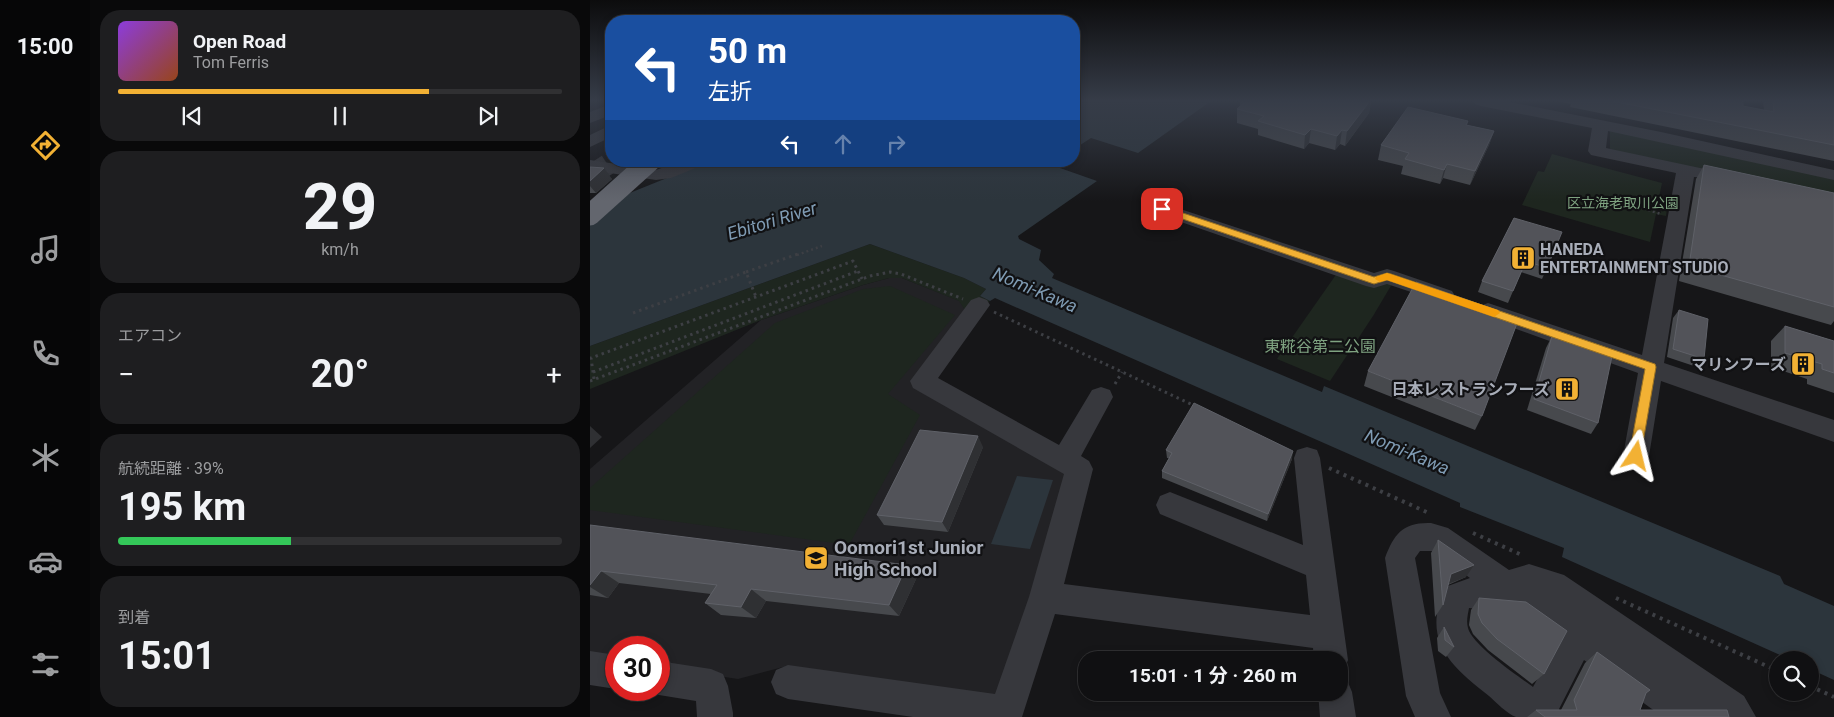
<!DOCTYPE html>
<html lang="ja">
<meta charset="utf-8">
<style>
:root{--surface:#101012;--page:#1e1e20;--text:#f1f3f6;--muted:#9c9d9f;--line:#303032;--accent:#f2b134}
body{margin:0;font-family:Roboto,"Noto Sans JP",sans-serif;background:var(--page);color:var(--text);height:100vh;display:flex;flex-direction:column;font-size:19px;white-space:nowrap}
*{box-sizing:border-box;margin:0}
p{font-size:16px;color:var(--muted)}
.icon{flex:none;width:28px;height:28px;fill:none;stroke:currentColor;stroke-width:2;stroke-linecap:round;stroke-linejoin:round}
.map{position:relative;flex:1;overflow:hidden}
.side{display:flex;flex-direction:column;gap:10px;padding:10px;background:#09090a;width:500px}
.side>*{flex:none}
.hud{position:absolute;left:15px;top:15px;width:475px;height:152px;border-radius:20px;box-shadow:0 2px 8px #0003,0 0 0 1px var(--line);background:#1a4fa0;color:#fff;overflow:hidden}
.tools{position:absolute;left:1179px;top:651px;display:grid;gap:10px}
.tools a{display:grid;place-items:center;width:50px;height:50px;border-radius:50%;background:var(--surface);box-shadow:0 2px 8px #0003,0 0 0 1px var(--line);font-size:25px}
.speed{position:absolute;left:15px;top:636px;display:flex;gap:10px;font-size:25px;font-weight:700;text-align:center}
.speed>*{display:grid;place-content:center;width:65px;height:65px;border-radius:50%;background:var(--surface);box-shadow:0 2px 8px #0003,0 0 0 1px var(--line);line-height:1}
.speed .limit{border:8px solid #d22;background:#fff;color:#111}
.pin{position:absolute;display:grid;place-items:center;width:42px;height:42px;color:#fff;margin:-21px;border-radius:10px;box-shadow:0 2px 8px #0006}
.me{position:absolute;width:55px;margin:-28px;rotate:10deg;stroke-linejoin:round;filter:drop-shadow(0 0 4px #0008)}
.turn{display:flex;align-items:center;gap:18px;height:105px;padding:0 20px;font-size:22px}
.turn .icon{width:65px;height:65px;stroke-width:2.5}
.turn b{display:block;font-size:35px;line-height:42px}
.lanes{display:flex;align-items:center;height:48px;padding:0 20px;background:#0003;justify-content:center;gap:25px;direction:ltr}
.lanes .off{opacity:.35}
.big{font-size:38px;font-weight:700;line-height:1.1}
.side .card{flex:1;display:flex;flex-direction:column;justify-content:center;gap:8px;min-width:0;padding:0 18px;border-radius:20px;background:var(--page)}
.side .dial{align-items:center;gap:0}
.dial b{font-size:65px;line-height:1}
.song{display:flex;align-items:center;gap:15px}
.cover{width:60px;height:60px;border-radius:8px;background:linear-gradient(135deg,hsl(270 70% 55%),hsl(20 70% 35%))}
.played{height:5px;border-radius:2px;background:linear-gradient(90deg,var(--accent) 70%,var(--line) 70%)}
.keys{display:flex;justify-content:space-around;direction:ltr}
.heat{display:flex;justify-content:space-between;align-items:center;font-size:28px;direction:ltr}
.charge{height:8px;border-radius:4px;background:linear-gradient(90deg,#34c759 39%,var(--line) 0)}
.trip{position:absolute;left:488px;top:651px;width:270px;height:50px;border-radius:20px;background:var(--surface);box-shadow:0 2px 8px #0003,0 0 0 1px var(--line);font-weight:700;line-height:50px;text-align:center}
main{display:flex;flex:1;min-height:0}
.dock{display:flex;flex-direction:column;width:90px;justify-content:space-around;align-items:center;background:#060607;color:var(--muted)}
.dock .icon{width:35px;height:35px}
.dock .active{color:var(--accent)}
.dock b{font-size:22px;color:var(--text)}
.map>svg:first-child{display:block}
.built{fill:#222225}
.green{fill:#1e261f}
.water{fill:#2c353c}
.lines{fill:none;stroke-linecap:round;stroke-linejoin:round}
.highway-tunnel{stroke:#333438;stroke-width:21;stroke-dasharray:21 11;stroke-linecap:butt}
.path-far2{stroke:#3d3f44;stroke-width:2.5;stroke-dasharray:2 3;stroke-linecap:butt}
.path-far1{stroke:#3d3f44;stroke-width:3;stroke-dasharray:2.5 4;stroke-linecap:butt}
.path{stroke:#3d3f44;stroke-width:4;stroke-dasharray:3 5;stroke-linecap:butt}
.minor{fill:#37383d;fill-rule:evenodd}
.highway-bridge{stroke:#63666e;stroke-width:21}
.wall{fill:#47494d}
.shaded-wall{fill:#2f3033}
.building{fill:#525359;stroke:#5f6168}
.route{fill:#f2b134;stroke:#9d7322}
.slow{fill:#f59e0b}
.labels{text-anchor:middle;stroke-width:4.5;stroke-linejoin:round;paint-order:stroke}
.far-park-label{font-size:14px;fill:#7fa381;stroke:#111113}
.poi-label{font-size:16px;font-weight:bold;fill:#a8adb8;stroke:#111113;text-anchor:end}
.park-label{font-size:16px;fill:#7fa381;stroke:#111113}
.water-label{font-size:18px;font-style:italic;fill:#7f9bb3;stroke:#111113}
.near-poi-label{font-size:19px;font-weight:bold;fill:#a8adb8;stroke:#111113;text-anchor:start}
</style>
<main>
<nav class="dock">
<b>15:00</b>
<svg class="icon active" aria-label="directions" viewBox="0 0 24 24"><path d="M12 3l9 9-9 9-9-9zM9 14v-3h6M13 9l2 2-2 2"/></svg>
<svg class="icon" aria-label="music" viewBox="0 0 24 24"><path d="M9 18V5l10-2v13"/><circle cx="6" cy="18" r="3"/><circle cx="16" cy="16" r="3"/></svg>
<svg class="icon" aria-label="phone" viewBox="0 0 24 24"><path d="M5 4h4l2 5-3 2q2 4 5 5l2-3 5 2v4C11 20 4 13 5 4z"/></svg>
<svg class="icon" aria-label="climate" viewBox="0 0 24 24"><path d="M12 3v18M4 7l16 10M4 17L20 7"/></svg>
<svg class="icon" aria-label="car" viewBox="0 0 24 24"><path d="M5 17H2v-5l4-1 3-4h7l3 4 3 1v5h-3M9 17h6M6 11h13"/><circle cx="7" cy="17" r="2"/><circle cx="17" cy="17" r="2"/></svg>
<svg class="icon" aria-label="filters" viewBox="0 0 24 24"><path d="M4 7h16M4 17h16"/><circle cx="9" cy="7" r="2"/><circle cx="15" cy="17" r="2"/></svg>
</nav>
<section class="side">
<div class="card">
<div class="song"><i class="cover"></i><div><b>Open Road</b><p>Tom Ferris</p></div></div>
<div class="played"></div>
<div class="keys"><svg class="icon" aria-label="previous" viewBox="0 0 24 24"><path d="M18 5L8 12l10 7zM5 5v14"/></svg><svg class="icon" aria-label="pause" viewBox="0 0 24 24"><path d="M8 5v14M16 5v14"/></svg><svg class="icon" aria-label="next" viewBox="0 0 24 24"><path d="M6 5l10 7-10 7zM19 5v14"/></svg></div>
</div>
<div class="card dial"><b>29</b><p>km/h</p></div>
<div class="card"><p>エアコン</p>
<div class="heat"><a>−</a><b class="big">20°</b><a>+</a></div>
</div>
<div class="card"><p>航続距離 · 39%</p><b class="big">195 km</b><div class="charge"></div></div>
<div class="card"><p>到着</p><b class="big">15:01</b></div>
</section>
<div class="map">
<svg width="1244" height="717" viewBox="0 0 1244 717">
<rect width="100%" height="100%" fill="#161618"/>
<polygon class="built" points="299,278 312,278 370,301 377,313 324,381 480,469 407,700 193,667 148,679 69,667 69,648 26,648 26,661 0,657 0,469 171,320 273,285"/>
<g class="green">
<polygon points="1020,128 1244,176 1244,201 1020,150"/>
<polygon points="962,154 1072,183 1066,212 1071,213 1073,200 1078,201 1076,216 1066,214 1060,242 932,205 948,171 954,172"/>
<polygon points="280,244 374,278 396,289 390,296 400,301 377,313 369,301 312,278 299,278 273,285 171,320 0,389 0,346"/>
<polygon points="750,269 805,279 783,316 740,381 687,359"/>
<polygon points="300,286 365,315 298,394 330,415 259,545 0,510 0,488 185,323 273,289"/>
</g>
<g class="water">
<polygon points="484,101 621,101 548,153 501,138 484,149"/>
<polygon points="119,161 470,161 470,168 507,181 428,236 429,239 451,250 449,260 464,274 462,278 732,392 734,386 1190,576 1194,584 1244,606 1244,680 1220,669 1220,660 1201,660 972,557 974,548 870,507 870,503 405,298 400,301 390,296 396,289 374,278 280,244 0,346 0,209"/>
<polygon points="427,476 463,480 440,549 401,544"/>
</g>
<g class="lines">
<polyline class="highway-tunnel" points="0,176 23,161"/>
<g class="path-far2">
<polyline points="1058,210 1071,214"/>
<polyline points="207,255 232,246"/>
</g>
<g class="path-far1">
<polyline points="156,272 211,253"/>
<polyline points="404,312 607,407"/>
<polyline points="43,313 156,272 166,297"/>
<polyline points="3,372 268,271"/>
<polyline points="4,379 1,358 263,261 272,279"/>
<polyline points="0,381 280,276 300,272 311,274 373,299"/>
<polyline points="525,384 532,372"/>
</g>
<g class="path">
<polyline points="739,468 841,514"/>
<polyline points="883,533 934,556"/>
<polyline points="1026,598 1188,671"/>
<polyline points="1220,686 1244,697"/>
</g>
<g class="minor">
<polygon points="883,101 915,101 1071,132 1244,170 1244,180 1018,131 1016,148 1110,168 1116,169 1119,173 1116,177 1104,177 1074,363 1244,420 1244,442 1071,381 1059,456 1055,464 1046,467 1037,464 1033,456 1048,373 890,316 887,311 890,306 898,303 1052,355 1086,173 1001,155 998,151 1002,128 891,106 885,104"/>
<polygon points="21,104 21,115 0,123 0,112"/>
<polygon points="21,125 21,137 0,147 0,135"/>
<polygon points="0,160 66,170 91,161 116,161 113,165 81,178 66,180 0,170"/>
<polygon points="572,203 784,273 797,269 804,271 862,291 865,296 862,301 854,303 797,284 784,288 776,286 565,213 562,209 565,205"/>
<polygon points="389,297 397,300 400,305 348,378 469,445 502,390 511,387 520,390 523,397 491,456 499,461 503,469 474,584 720,615 716,575 570,514 566,505 570,496 580,492 713,545 704,458 707,450 717,447 727,450 730,458 758,660 753,672 749,673 749,660 724,660 723,648 465,614 432,717 323,717 198,699 186,694 181,682 186,670 198,665 405,694 439,597 474,474 323,388 320,381 381,300"/>
<path d="M841,523l17,5 61,42 20,-6 35,11 180,121 12,21h-41l-6,-4 2,4h-48l-79,-57 -25,49 4,8c-11,0 -39,0 -47,0 -9,-3 -20,-15 -27,-21 -41,-32 -67,-56 -44,-109l25,-9 -38,-27h-12l-5,7 25,135 11,24h-36l-9,-21 -21,-138c9,-24 18,-36 46,-35zM879,608l48,4 41,29 -25,46c-15,-11 -61,-42 -65,-59 -2,-7 0,-14 1,-20z"/>
<polygon points="0,651 26,655 26,689 0,685"/>
<polygon points="69,661 121,669 133,674 138,686 143,713 143,717 107,717 106,701 69,695 57,690 69,690"/>
<polygon points="749,676 757,680 762,692 766,717 730,717 728,692 749,692"/>
</g>
<polyline class="highway-bridge" points="0,215 60,161"/>
</g>
<g class="wall">
<polygon points="650,101 781,101 779,113 755,146 750,144 745,150 719,143 714,149 668,135 668,129 647,123 647,109 650,106"/>
<polygon points="967,101 1153,101 1153,106 1174,110 1173,101 1244,101 1244,161 980,107 981,104"/>
<polygon points="878,121 877,125 904,131 899,145 880,185 853,178 850,184 811,174 813,166 788,160 791,145"/>
<polygon points="1114,165 1244,193 1244,321 1241,325 1089,281 1106,179"/>
<polygon points="0,167 22,179 6,193 0,193"/>
<polygon points="924,218 957,268 952,279 931,272 918,303 888,292 892,281"/>
<polygon points="1089,310 1114,359 1107,367 1077,357 1083,318"/>
<polygon points="1195,326 1244,341 1244,393 1217,384 1217,379 1181,367 1181,341"/>
<polygon points="962,336 1008,423 1001,434 937,410 956,348"/>
<polygon points="778,371 892,416 885,430 774,386"/>
<polygon points="393,447 358,532 294,525 287,515"/>
<polygon points="576,450 702,459 677,521 572,478 572,471 579,458 577,458"/>
<polygon points="0,525 327,577 309,616 176,601 166,618 131,615 115,603 121,594 29,583 18,598 0,595"/>
<polygon points="848,540 876,577 858,585 853,605 845,617 841,553"/>
<polygon points="889,598 954,674 942,684 898,650 883,634 879,625 881,610"/>
<polygon points="854,627 864,647 856,657 848,651 847,638"/>
<polygon points="1007,652 1056,693 1050,710 1139,717 937,717 946,710 971,710 995,663"/>
</g>
<g class="shaded-wall">
<polygon points="780,101 781,101 779,113 755,146 757,131"/>
<polygon points="721,129 719,143 714,149 715,135"/>
<polygon points="752,130 750,144 745,150 747,136"/>
<polygon points="904,131 899,145 880,185 885,171"/>
<polygon points="857,164 853,178 850,184 854,170"/>
<polygon points="14,168 22,179 6,193 0,186 0,181"/>
<polygon points="0,426 12,437 0,448"/>
<polygon points="388,436 393,447 358,532 352,522"/>
<polygon points="703,451 702,459 677,521 678,514"/>
<polygon points="317,565 327,577 309,616 299,605"/>
<polygon points="884,565 876,577 853,586 861,574"/>
<polygon points="11,571 29,583 18,598 0,587 0,585"/>
<polygon points="161,589 176,601 166,618 151,607"/>
</g>
<g class="building">
<polygon points="650,101 780,101 757,131 752,130 747,136 721,129 715,135 668,121 674,116 647,109 654,103 650,102"/>
<polygon points="1022,101 1153,101 1153,106 1184,112 1183,101 1244,101 1244,145"/>
<polygon points="818,107 878,121 876,125 904,131 885,171 857,164 854,170 815,159 819,153 791,145"/>
<polygon points="1114,165 1244,193 1244,307 1099,266"/>
<polygon points="0,167 14,168 0,181"/>
<polygon points="924,218 972,232 957,268 936,261 923,291 892,281"/>
<polygon points="826,282 929,318 892,416 778,371"/>
<polygon points="1089,310 1118,319 1114,359 1083,349"/>
<polygon points="1195,326 1244,341 1244,373 1232,369 1232,364 1195,353"/>
<polygon points="962,336 1022,356 1008,423 944,399"/>
<polygon points="604,403 703,451 678,514 572,471 582,453 576,450"/>
<polygon points="330,430 388,436 352,522 287,515"/>
<polygon points="0,525 317,565 299,605 161,589 151,607 115,603 127,585 11,571 0,585"/>
<polygon points="848,540 884,565 861,574 853,605"/>
<polygon points="889,598 936,602 977,631 954,674 907,639 892,623 888,614"/>
<polygon points="854,627 864,647 855,640"/>
<polygon points="1007,652 1060,690 1056,693 1050,710 1137,710 1139,717 955,717 946,710 987,710 984,700"/>
</g>
<linearGradient id="sky" x2="0" y2="1"><stop stop-color="#0c0c0d"/><stop offset="0.5" stop-color="#363c48"/><stop offset="1" stop-color="#363c48" stop-opacity="0"/></linearGradient>
<rect width="1244" height="201" fill="url(#sky)"/>
<polygon class="route" points="572,206 784,277 797,273 801,274 1065,364 1066,367 1050,460 1046,461 1041,460 1039,456 1055,369 797,280 784,284 781,283 569,211 569,207"/>
<polygon class="slow" points="797,273 908,310 910,313 904,317 797,280 790,282 785,279 786,277"/>
<defs>
<symbol id="building-square" viewBox="-11 -11 22 22"><rect x="-9" y="-9" width="18" height="18" rx="4" fill="#f2b134" stroke="#111113"/><path d="M-4-6H4V6H1V3H-1V6H-4ZM-2.5-4.3h1.7v1.8h-1.7ZM.8-4.3h1.7v1.8H.8ZM-2.5-1h1.7V.8h-1.7ZM.8-1h1.7V.8H.8Z" fill="#111"/></symbol>
<symbol id="school-square" viewBox="-11 -11 22 22"><rect x="-9" y="-9" width="18" height="18" rx="4" fill="#f2b134" stroke="#111113"/><path d="M0-5L7-2L0 1L-7-2ZM-4 1L0 2.5L4 1V4Q0 6-4 4Z" fill="#111"/></symbol>
</defs>
<g fill-rule="evenodd">
<use href="#building-square" x="919" y="244" width="28" height="28"/>
<use href="#building-square" x="1199" y="350" width="28" height="28"/>
<use href="#building-square" x="963" y="375" width="28" height="28"/>
<use href="#school-square" x="212" y="544" width="28" height="28"/>
</g>
<g class="labels">
<g class="far-park-label">
<text x="1033" y="208">区立海老取川公園</text>
</g>
<g class="poi-label">
<text x="950" y="255" text-anchor="start">HANEDA<tspan x="950" dy="18">ENTERTAINMENT STUDIO</tspan></text>
<text x="1196" y="370">マリンフーズ</text>
<text x="960" y="395">日本レストランフーズ</text>
</g>
<g class="park-label">
<text x="730" y="352">東糀谷第二公園</text>
</g>
<g class="water-label">
<text transform="translate(182 221) rotate(-17)" y="6">Ebitori River</text>
<text transform="translate(445 290) rotate(23)" y="6">Nomi-Kawa</text>
<text transform="translate(817 452) rotate(23)" y="6">Nomi-Kawa</text>
</g>
<g class="near-poi-label">
<text x="244" y="554">Oomori1st Junior<tspan x="244" dy="22">High School</tspan></text>
</g>
</g>
</svg>
<div class="tools">
<a><svg class="icon" aria-label="search" viewBox="0 0 24 24"><circle cx="10" cy="10" r="6"/><path d="M15 15l6 6"/></svg></a>
</div>
<div class="speed"><div class="limit">30</div></div>
<div class="pin" style="left:572px;top:209px;background:#d93025"><svg class="icon" aria-label="arrive" viewBox="0 0 24 24"><path d="M6 21V4h12l-3 4 3 4H6"/></svg></div>
<svg class="me" style="left:1046px;top:456px" viewBox="-20 -20 40 40"><path d="M0-17L14 15 0 8-14 15z" fill="#f2b134" stroke="#fff" stroke-width="4"/></svg>
<div class="trip">15:01 · 1 分 · 260 m</div>
<div class="hud">
<div class="turn"><svg class="icon" aria-label="left" viewBox="0 0 24 24"><path d="M17 20v-9H6M10 6l-5 5 5 5"/></svg><div><b>50 m</b>左折</div></div>
<div class="lanes"><svg class="icon" aria-label="left" viewBox="0 0 24 24"><path d="M17 20v-9H6M10 6l-5 5 5 5"/></svg><svg class="icon off" aria-label="ahead" viewBox="0 0 24 24"><path d="M12 20V5M6 11l6-6 6 6"/></svg><svg class="icon off" aria-label="right" viewBox="0 0 24 24"><path d="M7 20v-9h11M14 6l5 5-5 5"/></svg></div>
</div>
</div>
</main>
